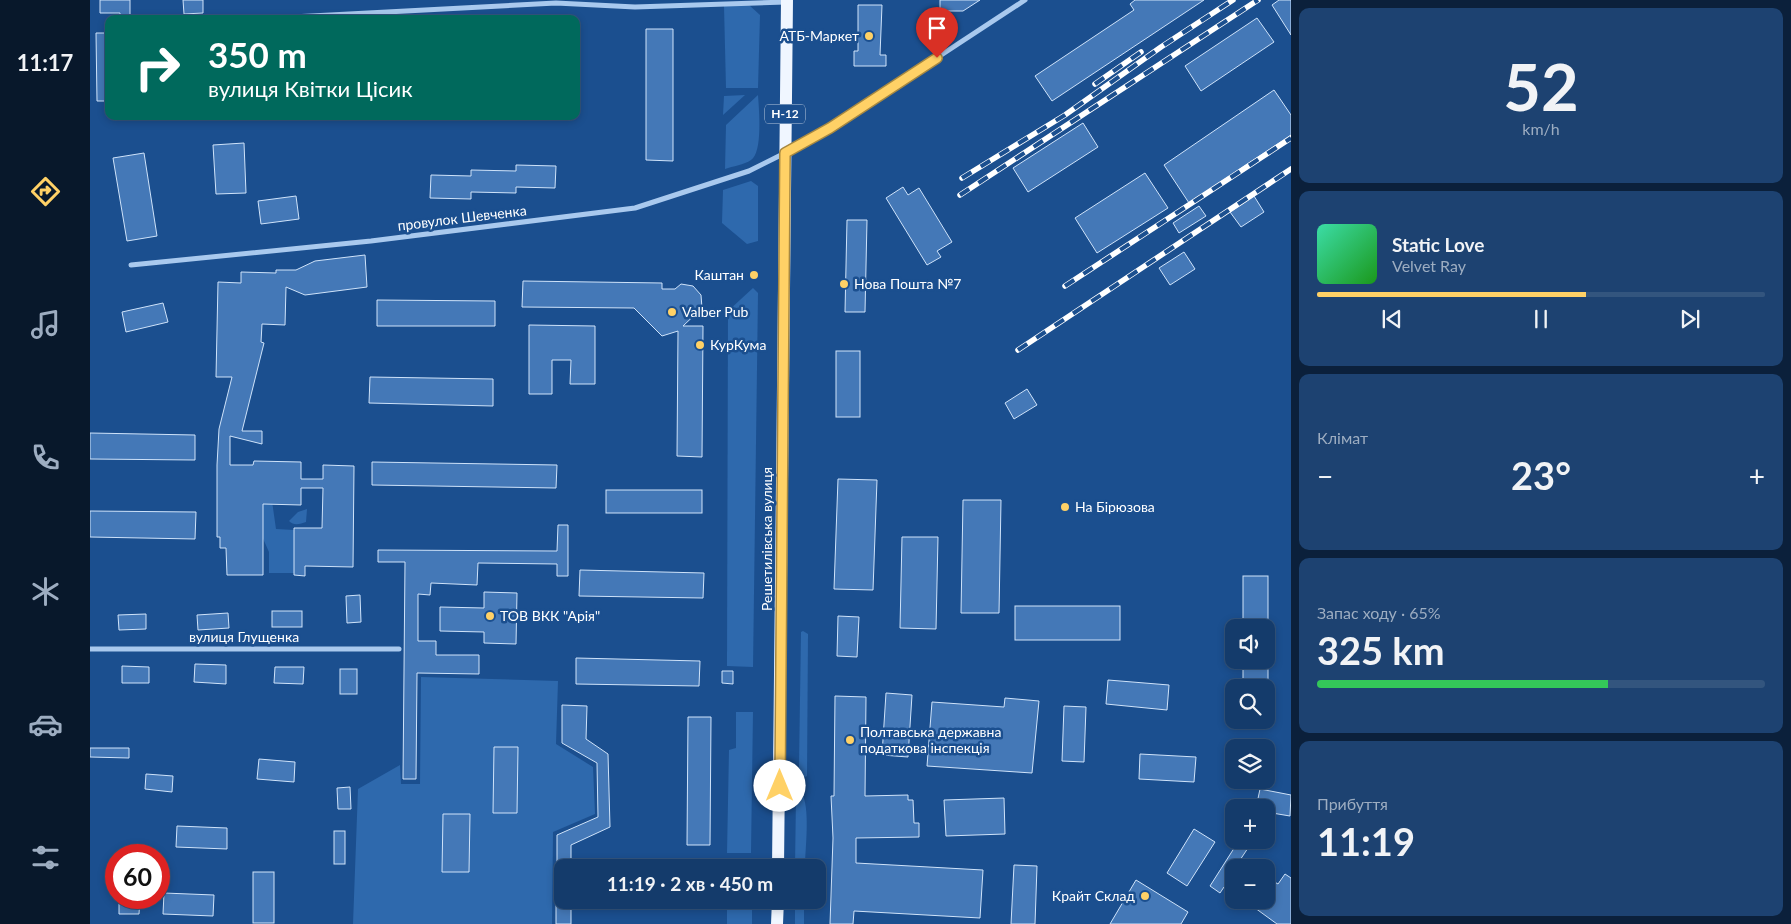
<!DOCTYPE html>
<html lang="uk">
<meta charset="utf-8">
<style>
:root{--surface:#143b6b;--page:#1d4271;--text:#f1f3f6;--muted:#9dadc1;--line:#33557e;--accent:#ffd166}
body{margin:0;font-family:Lato,sans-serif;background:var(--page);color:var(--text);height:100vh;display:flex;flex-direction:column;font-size:19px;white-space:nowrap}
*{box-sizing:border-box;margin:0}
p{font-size:16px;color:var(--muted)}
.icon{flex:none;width:28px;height:28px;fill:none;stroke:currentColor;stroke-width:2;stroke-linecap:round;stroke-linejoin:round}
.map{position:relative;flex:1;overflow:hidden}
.details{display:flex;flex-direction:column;gap:8px;padding:8px;background:#0b203b;width:500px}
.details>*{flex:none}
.top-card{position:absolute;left:15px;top:15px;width:475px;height:105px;border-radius:10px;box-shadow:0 2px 8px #0003,0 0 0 1px var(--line);background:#00695c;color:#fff;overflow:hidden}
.buttons{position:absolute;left:1135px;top:619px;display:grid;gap:10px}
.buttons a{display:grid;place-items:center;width:50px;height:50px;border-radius:10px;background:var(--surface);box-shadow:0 2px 8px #0003,0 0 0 1px var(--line);font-size:25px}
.speed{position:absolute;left:15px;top:844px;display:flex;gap:10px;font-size:25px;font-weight:700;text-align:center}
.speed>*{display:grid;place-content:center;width:65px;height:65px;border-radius:50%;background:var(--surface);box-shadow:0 2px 8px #0003,0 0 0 1px var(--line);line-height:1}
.speed .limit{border:8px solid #d22;background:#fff;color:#111}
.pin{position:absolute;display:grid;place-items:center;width:42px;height:42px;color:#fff;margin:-51px -21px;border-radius:50% 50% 50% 0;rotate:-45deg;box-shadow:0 0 5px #0007}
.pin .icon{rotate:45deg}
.me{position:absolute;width:55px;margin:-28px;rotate:0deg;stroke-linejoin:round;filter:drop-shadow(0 0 4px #0008)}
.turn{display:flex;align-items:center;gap:18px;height:105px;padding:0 20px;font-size:22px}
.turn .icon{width:65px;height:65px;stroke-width:2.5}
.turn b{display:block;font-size:35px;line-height:42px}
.big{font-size:38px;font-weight:700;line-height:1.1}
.details .tile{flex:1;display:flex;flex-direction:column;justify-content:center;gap:8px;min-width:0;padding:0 18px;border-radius:10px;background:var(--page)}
.details .dial{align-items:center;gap:0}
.dial b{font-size:65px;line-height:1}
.song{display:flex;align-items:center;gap:15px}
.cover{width:60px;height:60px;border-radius:8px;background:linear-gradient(135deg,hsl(160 70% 55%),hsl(120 70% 35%))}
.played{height:5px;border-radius:2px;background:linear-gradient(90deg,var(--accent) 60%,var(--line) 60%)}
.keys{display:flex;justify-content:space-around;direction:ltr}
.heat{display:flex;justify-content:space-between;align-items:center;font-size:28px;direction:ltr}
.charge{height:8px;border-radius:4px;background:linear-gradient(90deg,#34c759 65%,var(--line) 0)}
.trip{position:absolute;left:464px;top:859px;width:272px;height:50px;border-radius:10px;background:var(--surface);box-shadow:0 2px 8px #0003,0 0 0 1px var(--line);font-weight:700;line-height:50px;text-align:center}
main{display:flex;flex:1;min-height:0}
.tab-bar{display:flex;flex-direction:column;width:90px;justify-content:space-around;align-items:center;background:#08182b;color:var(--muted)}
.tab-bar .icon{width:35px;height:35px}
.tab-bar .on{color:var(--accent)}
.tab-bar b{font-size:22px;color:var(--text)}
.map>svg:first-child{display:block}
.green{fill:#2e69ad}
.building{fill:#4478b7;stroke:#cfe3fa}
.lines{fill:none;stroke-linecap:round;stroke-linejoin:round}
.street{stroke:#a9c9ee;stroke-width:5}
.primary{stroke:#f0f6ff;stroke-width:12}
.rail-casing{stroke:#fff;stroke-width:5.5}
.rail{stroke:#1b4f8f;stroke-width:4;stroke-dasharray:11;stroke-linecap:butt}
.route-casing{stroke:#a68842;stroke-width:12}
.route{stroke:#ffd166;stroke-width:9}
.poi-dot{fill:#ffd166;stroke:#1b4f8f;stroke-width:2}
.labels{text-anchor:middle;stroke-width:5;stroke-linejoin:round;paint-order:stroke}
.shield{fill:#1b4f8f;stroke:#bbcadd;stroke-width:1}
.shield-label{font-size:12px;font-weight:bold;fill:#fff}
.poi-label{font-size:14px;fill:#fff;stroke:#1b4f8f;text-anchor:start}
.street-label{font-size:14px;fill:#fff;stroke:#1b4f8f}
</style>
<main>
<nav class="tab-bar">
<b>11:17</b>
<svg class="icon on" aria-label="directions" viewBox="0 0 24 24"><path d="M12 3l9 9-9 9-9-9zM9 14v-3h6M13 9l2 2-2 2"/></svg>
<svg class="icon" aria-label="music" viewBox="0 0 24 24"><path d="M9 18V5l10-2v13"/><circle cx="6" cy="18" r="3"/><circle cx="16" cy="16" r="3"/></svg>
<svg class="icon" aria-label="phone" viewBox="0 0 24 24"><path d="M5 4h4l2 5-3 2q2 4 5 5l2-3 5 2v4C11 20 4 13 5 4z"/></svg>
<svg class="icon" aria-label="climate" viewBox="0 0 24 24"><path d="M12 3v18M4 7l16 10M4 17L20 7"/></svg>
<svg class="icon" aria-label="car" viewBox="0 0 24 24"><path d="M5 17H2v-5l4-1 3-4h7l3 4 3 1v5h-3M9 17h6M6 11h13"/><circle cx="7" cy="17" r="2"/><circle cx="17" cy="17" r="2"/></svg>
<svg class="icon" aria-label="filters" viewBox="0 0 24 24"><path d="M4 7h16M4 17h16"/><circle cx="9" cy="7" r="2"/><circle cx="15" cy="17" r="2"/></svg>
</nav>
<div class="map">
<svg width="1201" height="924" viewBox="0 0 1201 924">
<rect width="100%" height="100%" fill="#1b4f8f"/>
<g class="green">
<polygon points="659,5 670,15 668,88 636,88 634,6"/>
<polygon points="655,95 633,115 634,96"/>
<path d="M668,95c1,14 5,58 -7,65 -7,5 -18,6 -26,9l1,-44z"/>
<polygon points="661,181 668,186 668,241 657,244 632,223 633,190"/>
<polygon points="663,288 668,293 663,667 637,666 638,311"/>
<polygon points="173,501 182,501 186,529 204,530 204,573 179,573 179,552 171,534"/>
<path d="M217,509l-1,13c-6,2 -12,4 -17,-1l9,-9z"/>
<polygon points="713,631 718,634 717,776 712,779 709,778 709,767 711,632"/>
<polygon points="331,677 468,681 466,744 503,767 505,814 463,832 462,924 263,924 268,789 310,765 311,784 330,784"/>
<polygon points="646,712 663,712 661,853 637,853 639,750 646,748"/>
<path d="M711,792c10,14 4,58 4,75h-10l1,-70z"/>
<rect x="637" y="900" width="25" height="24"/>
<rect x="705" y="900" width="9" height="24"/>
</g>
<g class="building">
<polygon points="10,0 40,0 40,18 30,17 30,13 10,13"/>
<polygon points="93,0 113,0 113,13 94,14"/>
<polygon points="850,0 890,0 873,11 850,11"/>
<polygon points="1045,0 1114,0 962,101 945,76 1044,10 1040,4"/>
<polygon points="1189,0 1201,0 1201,35 1182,5"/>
<polygon points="768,5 792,5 790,55 796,55 796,66 764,66 764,51 768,51"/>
<polygon points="1167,18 1184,42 1111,91 1095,66"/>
<polygon points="556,29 583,29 583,161 556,160"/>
<polygon points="6,33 19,33 19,101 7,101"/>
<polygon points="1184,90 1201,115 1201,135 1099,203 1074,165"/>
<polygon points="993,123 1008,147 938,192 923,168"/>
<polygon points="154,143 156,193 126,194 123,145"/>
<polygon points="54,153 67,236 37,241 23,158"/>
<polygon points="426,165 466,166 465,188 426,187 426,193 381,192 381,199 340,198 341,175 381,176 381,170 426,171"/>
<polygon points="1055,173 1078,208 1007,253 985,218"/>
<polygon points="813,187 818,195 829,188 862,242 847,251 851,257 837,265 796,198"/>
<polygon points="206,196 209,219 171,224 168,201"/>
<polygon points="1164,196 1174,212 1151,227 1140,212"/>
<polygon points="1109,206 1116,216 1089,233 1083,223"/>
<polygon points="757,220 777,220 775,312 755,312"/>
<polygon points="1094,252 1105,269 1080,285 1069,268"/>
<polygon points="275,255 277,287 215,295 196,287 195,325 172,324 171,342 174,343 152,431 172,431 172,444 140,436 140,465 163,465 164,461 211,462 211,479 233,479 233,465 264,466 263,567 215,566 215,576 204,575 204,528 232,528 233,488 211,488 211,505 173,504 173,575 137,575 136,548 130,548 130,537 127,537 127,465 129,429 142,377 126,377 128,282 151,283 151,272 186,273 186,270 206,270 225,261"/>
<polygon points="433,281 572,283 572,289 585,289 591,284 603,286 611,295 612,308 593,326 613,326 612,457 587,456 588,331 572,336 544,308 432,307"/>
<polygon points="287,300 405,301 405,326 287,326"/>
<polygon points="73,303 78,322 36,332 32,312"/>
<polygon points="439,325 505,326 505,384 480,384 481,360 462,360 462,394 439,394"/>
<rect x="746" y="351" width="24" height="66"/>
<polygon points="280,377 403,379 403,406 279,403"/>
<polygon points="937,389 947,405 924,419 915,403"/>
<polygon points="0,433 105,435 105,460 0,459"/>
<polygon points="282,462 467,465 466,488 282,485"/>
<polygon points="748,479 787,480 783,590 744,589"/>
<rect x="516" y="490" width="96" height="23"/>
<polygon points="873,500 911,500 909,613 871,613"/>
<polygon points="0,511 106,512 105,539 0,537"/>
<polygon points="468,525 478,525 478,576 467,576 467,564 388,563 387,585 341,583 340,595 328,594 328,641 346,641 346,655 389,655 389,674 327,673 326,779 313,779 315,562 288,562 288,550 467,551"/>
<polygon points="812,537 848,537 846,629 810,628"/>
<polygon points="490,570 614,573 613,598 489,596"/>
<rect x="1153" y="576" width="25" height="52"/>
<polygon points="394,592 427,593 426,644 394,643 394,632 350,631 350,607 394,608"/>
<polygon points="270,595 271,622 257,623 256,596"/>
<rect x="925" y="606" width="105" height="34"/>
<rect x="182" y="611" width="30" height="16"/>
<polygon points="138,613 139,628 108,630 107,615"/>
<polygon points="56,614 56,629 29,630 28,615"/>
<polygon points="748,616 769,617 767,657 747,656"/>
<polygon points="486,658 610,661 609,686 486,684"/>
<rect x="1153" y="660" width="25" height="28"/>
<polygon points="105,664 136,665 136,684 104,682"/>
<polygon points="32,666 59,667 59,683 32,683"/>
<polygon points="185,667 214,667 213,684 184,683"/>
<rect x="250" y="669" width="17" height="25"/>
<polygon points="632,671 643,671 643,684 632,683"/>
<polygon points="1018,680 1079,685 1077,710 1016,704"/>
<polygon points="796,693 822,695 818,757 792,755"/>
<polygon points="745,696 776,697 775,796 818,795 818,800 823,800 824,823 829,823 829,837 766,838 766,863 893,870 890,918 764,911 763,924 740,924 743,838 741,796 744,796"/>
<polygon points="915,698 949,701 942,773 837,766 842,702 914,707"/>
<polygon points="472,705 497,706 496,739 518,754 520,827 481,845 481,868 467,868 467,835 508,817 507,763 472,743"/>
<polygon points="974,706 996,707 994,762 972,761"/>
<polygon points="598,717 621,717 620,845 597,845"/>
<polygon points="404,747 428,747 427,813 403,813"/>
<polygon points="0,748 39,748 39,758 0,757"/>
<polygon points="1050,754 1106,757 1104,782 1049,779"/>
<polygon points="169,759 205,762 204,782 167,779"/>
<polygon points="56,774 83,776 82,792 55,789"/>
<polygon points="260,787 261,809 248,809 247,788"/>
<polygon points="1170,789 1201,795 1200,816 1176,812 1176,808 1166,808"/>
<polygon points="914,798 915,834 856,836 854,800"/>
<polygon points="353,814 380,814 379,872 352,872"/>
<polygon points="87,826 137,828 137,849 86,847"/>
<polygon points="1104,829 1125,842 1097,886 1077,873"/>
<rect x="244" y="831" width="11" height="33"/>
<polygon points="1148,842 1158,848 1150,860 1162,868 1144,868 1144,893 1134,887 1130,893 1120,886"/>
<polygon points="924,865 947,866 945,924 921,924"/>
<rect x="163" y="872" width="21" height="51"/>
<polygon points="1195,874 1201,878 1201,924 1187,924 1154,900 1176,900 1176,877 1188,884"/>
<polygon points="1046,880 1098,912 1091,924 1020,924"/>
<polygon points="74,893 124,895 123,916 73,914"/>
<polygon points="29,898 50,898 49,914 29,914"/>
<rect x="466" y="900" width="15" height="24"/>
</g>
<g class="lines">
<g class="street">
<polyline points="164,19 466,3 545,7 696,2"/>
<polyline points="41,265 281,241 545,208 659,171 695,153 740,128 935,0"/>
<polyline points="0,649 309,649"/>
</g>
<g class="primary">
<polyline points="688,868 697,0"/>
<polyline points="687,924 688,900"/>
</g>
<defs>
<g id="rail">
<polyline points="1005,84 1051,52"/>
<polyline points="872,178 975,115 1071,47 1143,0"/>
<polyline points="870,195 1168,0"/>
<polyline points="975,286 1201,138"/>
<polyline points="928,350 1201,169"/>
</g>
</defs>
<use href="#rail" class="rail-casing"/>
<use href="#rail" class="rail"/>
</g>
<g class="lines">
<defs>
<polyline id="route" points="690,786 695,153 740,128 847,58"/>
</defs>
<use href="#route" class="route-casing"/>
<use href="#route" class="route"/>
</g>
<g class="poi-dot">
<circle cx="779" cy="36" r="5"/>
<circle cx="664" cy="275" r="5"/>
<circle cx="754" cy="284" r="5"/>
<circle cx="582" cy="312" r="5"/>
<circle cx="610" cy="345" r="5"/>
<circle cx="975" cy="507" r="5"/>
<circle cx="400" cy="616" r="5"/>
<circle cx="760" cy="740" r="5"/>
<circle cx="1055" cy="896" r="5"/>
</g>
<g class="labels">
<rect class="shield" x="675" y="104.5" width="40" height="19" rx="4"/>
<g class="shield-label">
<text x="695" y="118">Н-12</text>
</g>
<g class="poi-label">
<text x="769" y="41" text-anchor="end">АТБ-Маркет</text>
<text x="654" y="280" text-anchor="end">Каштан</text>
<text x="764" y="289">Нова Пошта №7</text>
<text x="592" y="317">Valber Pub</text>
<text x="620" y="350">КурКума</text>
<text x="985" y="512">На Бірюзова</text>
<text x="410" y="621">ТОВ ВКК "Арія"</text>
<text x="770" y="737">Полтавська державна<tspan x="770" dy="16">податкова інспекція</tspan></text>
<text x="1045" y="901" text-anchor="end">Крайт Склад</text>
</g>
<g class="street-label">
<text transform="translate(372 218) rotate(-7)" y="5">провулок Шевченка</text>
<text transform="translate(677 539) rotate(-90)" y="5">Решетилівська вулиця</text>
<text x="154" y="642">вулиця Глущенка</text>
</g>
</g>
</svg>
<div class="buttons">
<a><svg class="icon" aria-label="sound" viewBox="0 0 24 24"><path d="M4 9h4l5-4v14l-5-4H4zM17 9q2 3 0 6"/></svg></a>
<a><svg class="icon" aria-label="search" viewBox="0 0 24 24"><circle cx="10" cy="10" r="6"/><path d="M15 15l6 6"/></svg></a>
<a><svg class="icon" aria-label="layers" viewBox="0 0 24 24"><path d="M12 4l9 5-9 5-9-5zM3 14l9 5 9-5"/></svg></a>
<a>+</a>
<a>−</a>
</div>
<div class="speed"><div class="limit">60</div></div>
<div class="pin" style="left:847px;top:58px;background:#d93025"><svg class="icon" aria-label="arrive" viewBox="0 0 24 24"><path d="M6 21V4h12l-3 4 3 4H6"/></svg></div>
<svg class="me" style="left:690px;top:786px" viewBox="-20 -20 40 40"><circle r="19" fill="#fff"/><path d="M0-13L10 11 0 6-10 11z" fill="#ffd166"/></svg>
<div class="trip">11:19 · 2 хв · 450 m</div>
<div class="top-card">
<div class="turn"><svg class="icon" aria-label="right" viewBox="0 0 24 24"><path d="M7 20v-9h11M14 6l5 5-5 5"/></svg><div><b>350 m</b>вулиця Квітки Цісик</div></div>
</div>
</div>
<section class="details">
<div class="tile dial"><b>52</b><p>km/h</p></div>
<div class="tile">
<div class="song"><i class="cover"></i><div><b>Static Love</b><p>Velvet Ray</p></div></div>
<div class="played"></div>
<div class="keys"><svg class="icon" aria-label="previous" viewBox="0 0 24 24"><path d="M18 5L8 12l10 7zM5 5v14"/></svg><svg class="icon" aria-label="pause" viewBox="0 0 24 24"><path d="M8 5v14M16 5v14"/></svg><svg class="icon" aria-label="next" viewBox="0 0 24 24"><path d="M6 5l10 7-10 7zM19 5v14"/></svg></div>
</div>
<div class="tile"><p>Клімат</p>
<div class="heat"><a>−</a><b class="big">23°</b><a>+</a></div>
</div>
<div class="tile"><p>Запас ходу · 65%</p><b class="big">325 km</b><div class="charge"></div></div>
<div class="tile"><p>Прибуття</p><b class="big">11:19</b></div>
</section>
</main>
